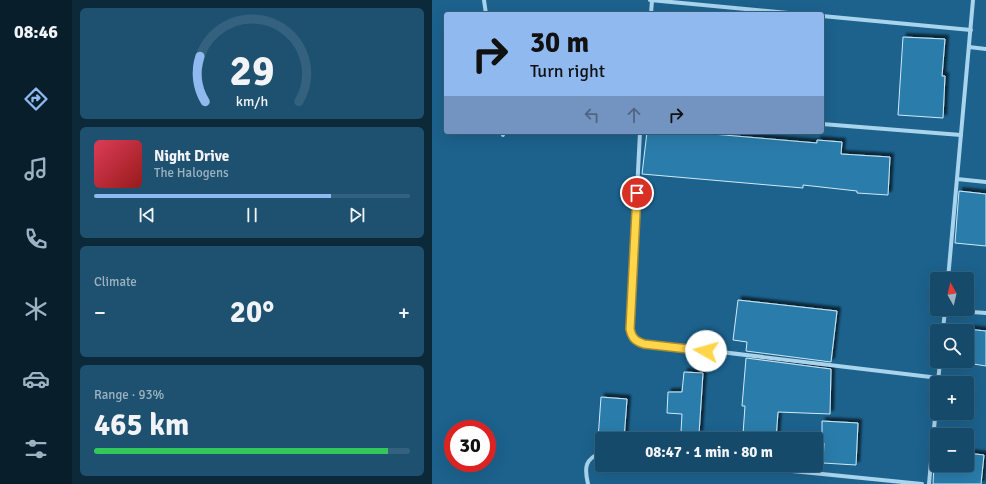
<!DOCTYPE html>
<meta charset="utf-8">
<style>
:root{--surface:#154a6a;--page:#1e5170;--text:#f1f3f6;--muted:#9db3c1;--line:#34627e;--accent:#90b9f0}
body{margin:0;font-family:Signika,sans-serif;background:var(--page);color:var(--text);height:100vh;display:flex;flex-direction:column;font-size:15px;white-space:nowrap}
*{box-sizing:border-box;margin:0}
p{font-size:13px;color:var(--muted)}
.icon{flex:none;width:22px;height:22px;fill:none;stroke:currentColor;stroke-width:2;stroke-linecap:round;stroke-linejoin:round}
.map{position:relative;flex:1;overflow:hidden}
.panel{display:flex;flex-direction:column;gap:8px;padding:8px;background:#0c293a;width:360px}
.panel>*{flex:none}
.top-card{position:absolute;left:12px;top:12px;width:380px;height:122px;border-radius:4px;box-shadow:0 4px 16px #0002,0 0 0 1px var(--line);background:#90b9f0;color:#111;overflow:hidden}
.needle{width:26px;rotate:352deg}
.buttons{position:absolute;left:498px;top:272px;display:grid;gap:8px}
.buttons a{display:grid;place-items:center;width:44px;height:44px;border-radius:4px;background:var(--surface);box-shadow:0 4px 16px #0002,0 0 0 1px var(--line);font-size:20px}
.speed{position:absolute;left:12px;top:420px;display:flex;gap:8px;font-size:20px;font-weight:700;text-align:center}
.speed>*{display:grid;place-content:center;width:52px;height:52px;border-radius:50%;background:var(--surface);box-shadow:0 4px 16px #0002,0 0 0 1px var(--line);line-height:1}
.speed .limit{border:6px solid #d22;background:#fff;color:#111}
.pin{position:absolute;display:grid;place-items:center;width:34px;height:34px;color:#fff;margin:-17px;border:2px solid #fff;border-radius:50%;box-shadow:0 1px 4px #0007}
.me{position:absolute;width:44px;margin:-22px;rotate:277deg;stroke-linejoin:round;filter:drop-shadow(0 0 3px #0008)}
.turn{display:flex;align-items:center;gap:14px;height:84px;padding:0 20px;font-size:18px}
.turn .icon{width:52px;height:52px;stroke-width:2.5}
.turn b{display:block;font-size:28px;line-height:34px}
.lanes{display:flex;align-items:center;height:38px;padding:0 20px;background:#0003;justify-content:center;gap:20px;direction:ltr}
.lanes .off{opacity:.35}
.big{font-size:30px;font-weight:800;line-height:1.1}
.panel .tile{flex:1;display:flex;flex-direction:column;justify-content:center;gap:6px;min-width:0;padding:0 14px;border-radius:6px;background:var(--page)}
.panel .dial{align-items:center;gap:0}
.dial svg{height:104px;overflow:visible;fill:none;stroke:var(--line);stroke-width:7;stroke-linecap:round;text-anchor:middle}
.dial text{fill:var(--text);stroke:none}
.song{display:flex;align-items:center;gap:12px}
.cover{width:48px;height:48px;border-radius:6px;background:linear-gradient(135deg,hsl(350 70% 55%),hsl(0 70% 35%))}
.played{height:4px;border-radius:2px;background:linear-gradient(90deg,var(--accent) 75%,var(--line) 75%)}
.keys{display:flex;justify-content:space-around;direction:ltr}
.heat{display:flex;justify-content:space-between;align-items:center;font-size:22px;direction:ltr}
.charge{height:6px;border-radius:3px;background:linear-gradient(90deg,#34c759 93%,var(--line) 0)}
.trip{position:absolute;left:163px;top:432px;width:228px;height:40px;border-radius:4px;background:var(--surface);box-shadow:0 4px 16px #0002,0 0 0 1px var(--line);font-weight:800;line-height:40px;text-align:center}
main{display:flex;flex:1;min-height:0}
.tabs{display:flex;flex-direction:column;width:72px;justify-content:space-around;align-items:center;background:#081e2a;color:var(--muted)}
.tabs .icon{width:28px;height:28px}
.tabs .on{color:var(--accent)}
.tabs b{font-size:18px;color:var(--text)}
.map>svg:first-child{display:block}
.building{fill:#2b7cab;stroke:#cfeafa;filter:url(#shadow)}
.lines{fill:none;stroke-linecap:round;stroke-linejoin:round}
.street{stroke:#a9d4ed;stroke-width:4}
.route-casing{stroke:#a68a30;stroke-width:10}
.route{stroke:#ffd54a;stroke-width:7}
</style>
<main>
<nav class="tabs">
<b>08:46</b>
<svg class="icon on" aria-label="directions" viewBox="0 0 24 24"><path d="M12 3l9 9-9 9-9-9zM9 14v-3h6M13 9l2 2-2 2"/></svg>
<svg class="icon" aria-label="music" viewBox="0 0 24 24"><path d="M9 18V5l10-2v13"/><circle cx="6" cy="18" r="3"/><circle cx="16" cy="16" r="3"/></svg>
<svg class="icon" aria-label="phone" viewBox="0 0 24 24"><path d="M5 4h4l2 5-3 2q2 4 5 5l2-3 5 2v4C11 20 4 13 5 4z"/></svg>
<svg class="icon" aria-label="climate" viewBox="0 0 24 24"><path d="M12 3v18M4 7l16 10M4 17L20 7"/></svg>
<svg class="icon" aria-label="car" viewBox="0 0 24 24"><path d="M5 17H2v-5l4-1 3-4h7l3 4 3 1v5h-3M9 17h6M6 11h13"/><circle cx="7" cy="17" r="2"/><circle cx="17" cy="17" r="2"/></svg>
<svg class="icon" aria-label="filters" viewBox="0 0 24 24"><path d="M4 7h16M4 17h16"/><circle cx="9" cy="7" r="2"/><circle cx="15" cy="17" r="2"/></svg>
</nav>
<section class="panel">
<div class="tile dial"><svg viewBox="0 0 100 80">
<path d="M14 69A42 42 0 1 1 86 69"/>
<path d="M14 69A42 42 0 0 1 10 34" stroke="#90b9f0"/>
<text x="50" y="56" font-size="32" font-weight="700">29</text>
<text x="50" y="72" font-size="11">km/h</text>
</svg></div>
<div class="tile">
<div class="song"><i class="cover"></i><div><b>Night Drive</b><p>The Halogens</p></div></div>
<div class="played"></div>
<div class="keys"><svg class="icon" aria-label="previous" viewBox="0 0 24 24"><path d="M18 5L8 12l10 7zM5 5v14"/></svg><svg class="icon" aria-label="pause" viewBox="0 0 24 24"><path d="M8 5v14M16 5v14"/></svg><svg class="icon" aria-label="next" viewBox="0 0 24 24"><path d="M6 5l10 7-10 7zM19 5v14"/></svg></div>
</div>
<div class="tile"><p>Climate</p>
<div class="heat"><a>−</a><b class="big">20°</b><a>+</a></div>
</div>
<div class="tile"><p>Range · 93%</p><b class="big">465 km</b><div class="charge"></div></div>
</section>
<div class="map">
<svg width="554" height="484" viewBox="0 0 554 484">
<defs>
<filter id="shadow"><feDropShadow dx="3.5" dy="-3.5" stdDeviation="1" flood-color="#0009"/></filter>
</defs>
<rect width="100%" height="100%" fill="#1c628d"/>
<g class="building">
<polygon points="471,37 513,39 510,76 513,76 511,118 466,115"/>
<polygon points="215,132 257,132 385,143 385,140 410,142 409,154 458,157 456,195 425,193 425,191 371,185 371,188 210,174"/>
<polygon points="527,191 554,194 554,246 523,243"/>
<polygon points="306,300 405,311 399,362 314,351 315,342 301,340"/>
<polygon points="535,329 554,331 554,366 535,363"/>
<polygon points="314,358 399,369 398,414 346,412 344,439 315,439 315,434 311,434 313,406 310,406"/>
<polygon points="252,372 271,373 267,434 249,432 250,414 235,413 236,392 250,392"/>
<polygon points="169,397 195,399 192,439 166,439"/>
<polygon points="390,421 426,423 424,465 391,463 392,443 390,442"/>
<polygon points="535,453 552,455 549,484 501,484 502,465 535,465"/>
</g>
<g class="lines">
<g class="street">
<polyline points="52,0 54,14"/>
<polyline points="218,0 367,14"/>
<polyline points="219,14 220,0"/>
<polyline points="390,16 539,30"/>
<polyline points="537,47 554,49"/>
<polyline points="390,124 529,135"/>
<polyline points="70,132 71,135"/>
<polyline points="208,132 198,329 200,337 205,342 507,378"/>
<polyline points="525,179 554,182"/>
<polyline points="516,279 541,0"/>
<polyline points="513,310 554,313"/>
<polyline points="511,331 513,309"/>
<polyline points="506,383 508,361"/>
<polyline points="301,465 490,484"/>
<path d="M156,484c-4,-17 -3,-25 14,-32"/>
<polyline points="497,484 505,396"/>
</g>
</g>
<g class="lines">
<defs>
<path id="route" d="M205,193l-7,136c2,9 5,12 14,15l62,7"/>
</defs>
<use href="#route" class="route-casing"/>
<use href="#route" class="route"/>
</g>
</svg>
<div class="buttons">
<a><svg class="needle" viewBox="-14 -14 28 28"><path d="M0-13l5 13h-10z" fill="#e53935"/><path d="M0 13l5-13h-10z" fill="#9db3c1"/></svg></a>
<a><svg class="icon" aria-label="search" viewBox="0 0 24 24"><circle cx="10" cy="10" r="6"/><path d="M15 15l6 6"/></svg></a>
<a>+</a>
<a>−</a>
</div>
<div class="speed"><div class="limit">30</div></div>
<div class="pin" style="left:205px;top:193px;background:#d93025"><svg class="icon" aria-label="arrive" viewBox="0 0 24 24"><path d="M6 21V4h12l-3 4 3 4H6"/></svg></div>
<svg class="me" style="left:274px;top:351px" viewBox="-20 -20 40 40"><circle r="19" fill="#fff"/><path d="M0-13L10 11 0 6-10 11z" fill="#ffd54a"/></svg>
<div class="trip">08:47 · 1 min · 80 m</div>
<div class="top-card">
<div class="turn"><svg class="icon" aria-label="right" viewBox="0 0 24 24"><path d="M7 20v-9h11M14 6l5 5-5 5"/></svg><div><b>30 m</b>Turn right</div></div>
<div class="lanes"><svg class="icon off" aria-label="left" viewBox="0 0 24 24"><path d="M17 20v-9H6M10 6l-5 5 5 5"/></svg><svg class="icon off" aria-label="ahead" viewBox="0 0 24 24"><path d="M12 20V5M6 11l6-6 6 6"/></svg><svg class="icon" aria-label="right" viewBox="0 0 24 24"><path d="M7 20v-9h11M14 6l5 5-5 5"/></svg></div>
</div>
</div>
</main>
